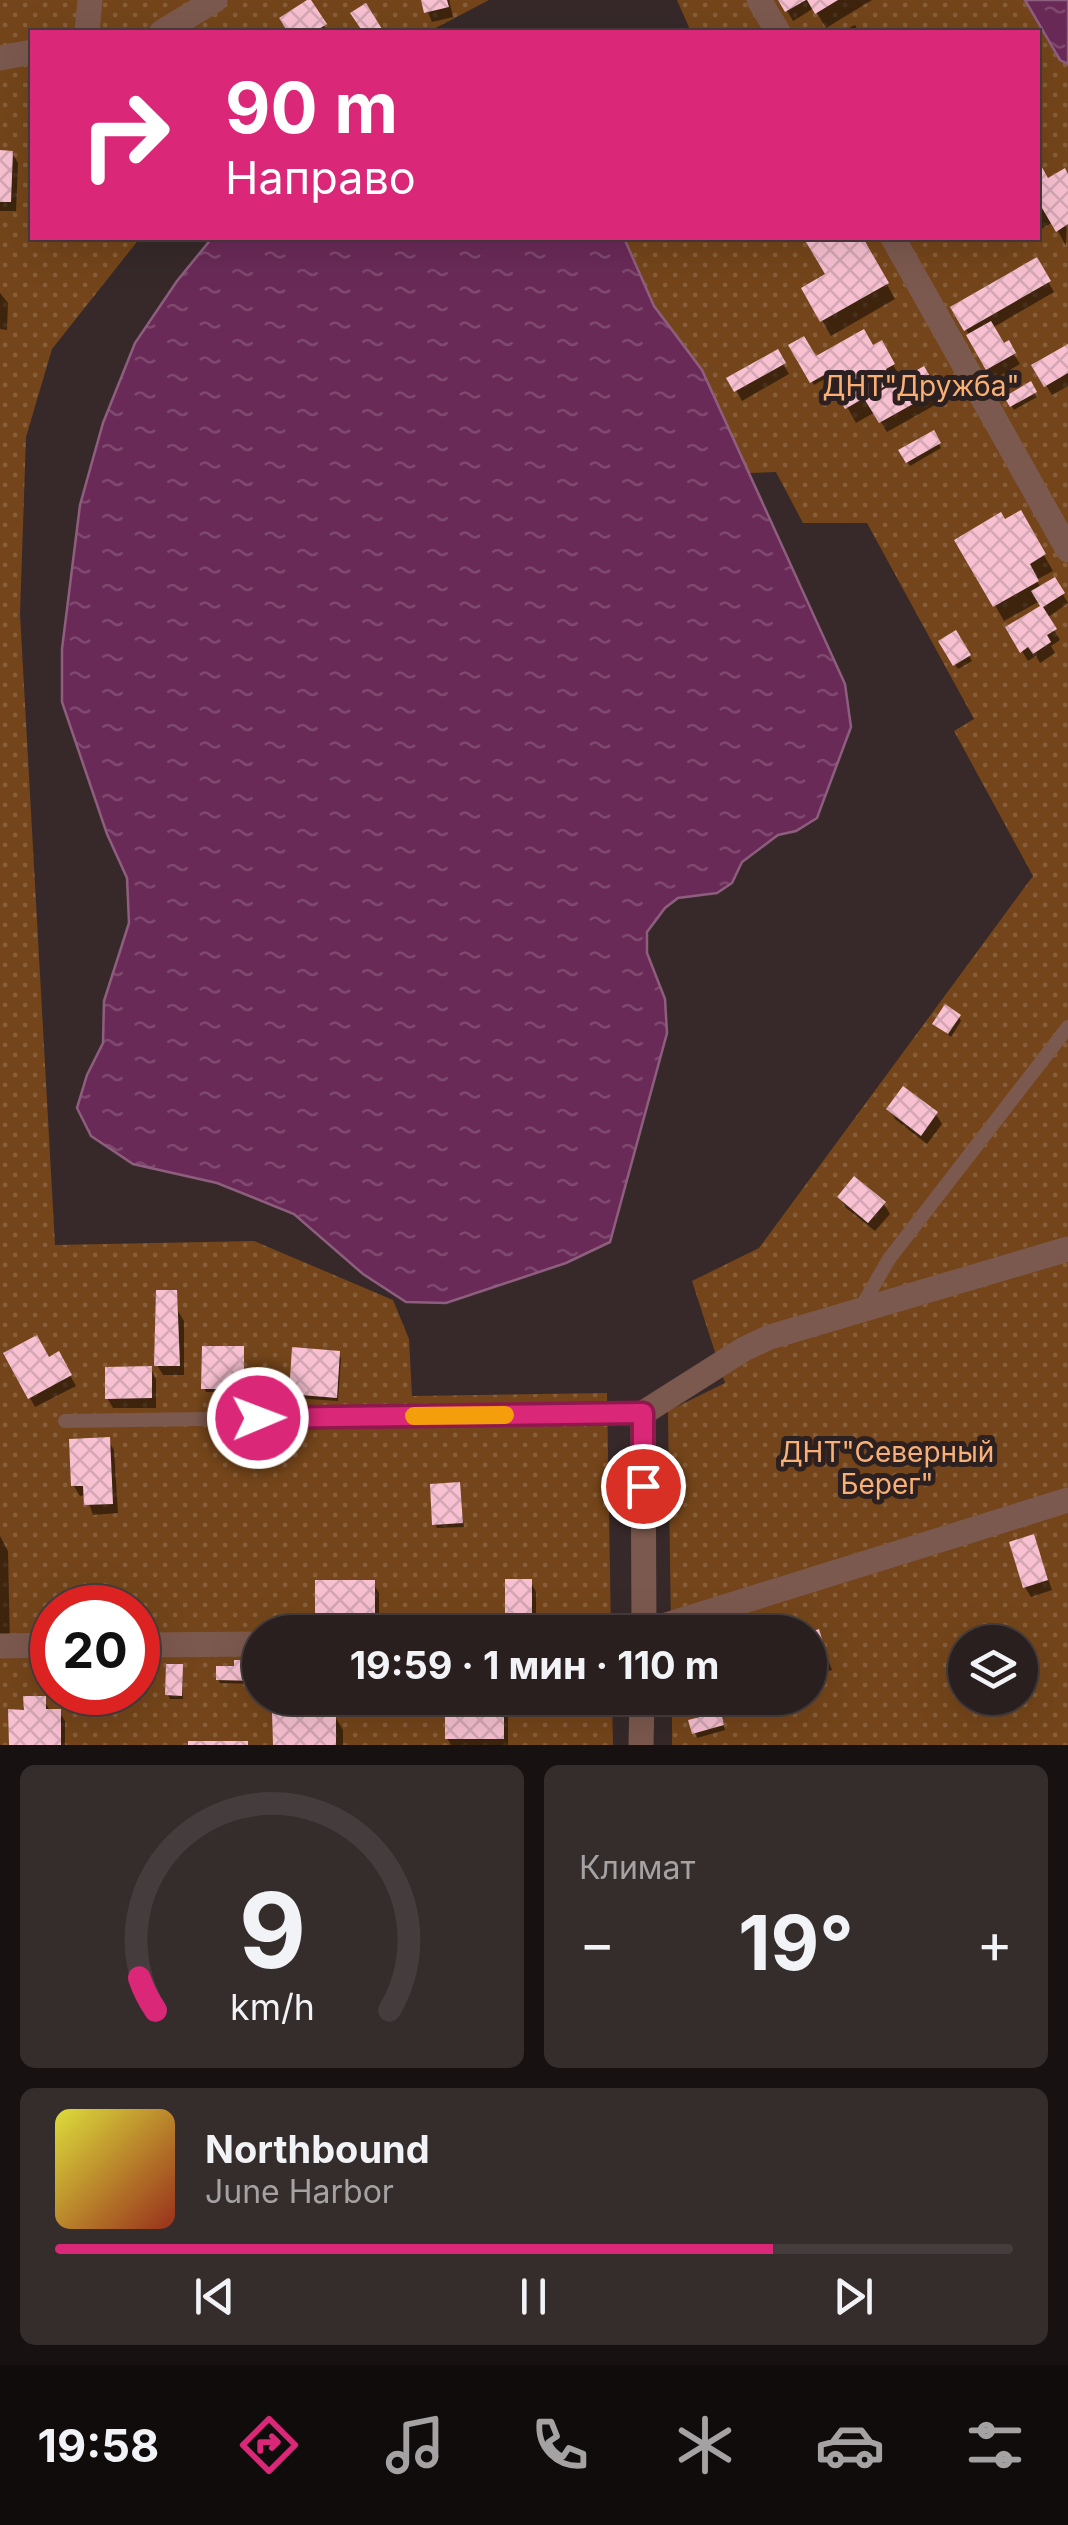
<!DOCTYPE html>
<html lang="ru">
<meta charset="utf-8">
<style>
:root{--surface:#291f1f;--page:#352c2c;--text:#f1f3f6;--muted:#a5a2a4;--line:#453d3d;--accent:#db2777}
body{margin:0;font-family:Inter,sans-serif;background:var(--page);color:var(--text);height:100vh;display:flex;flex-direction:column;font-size:38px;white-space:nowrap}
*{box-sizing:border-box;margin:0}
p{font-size:32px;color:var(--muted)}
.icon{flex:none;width:55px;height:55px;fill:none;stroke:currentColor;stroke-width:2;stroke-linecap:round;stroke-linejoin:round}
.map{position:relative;height:1745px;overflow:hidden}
.sheet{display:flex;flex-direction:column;gap:20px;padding:20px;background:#171111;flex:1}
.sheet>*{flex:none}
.hud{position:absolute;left:30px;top:30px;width:1010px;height:210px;border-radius:0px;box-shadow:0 10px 40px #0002,0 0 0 2px var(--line);background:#db2777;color:#fff;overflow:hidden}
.tools{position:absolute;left:948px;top:1625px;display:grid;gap:20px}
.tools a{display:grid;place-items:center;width:90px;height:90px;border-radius:50%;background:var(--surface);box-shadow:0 10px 40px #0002,0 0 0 2px var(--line);font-size:50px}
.speed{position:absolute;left:30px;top:1585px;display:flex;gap:20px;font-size:50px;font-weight:700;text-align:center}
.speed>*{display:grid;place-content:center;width:130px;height:130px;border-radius:50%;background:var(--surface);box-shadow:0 10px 40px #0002,0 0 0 2px var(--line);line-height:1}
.speed .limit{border:15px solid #d22;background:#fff;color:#111}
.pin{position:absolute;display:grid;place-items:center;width:85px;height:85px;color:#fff;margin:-42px;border:5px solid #fff;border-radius:50%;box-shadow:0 2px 10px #0007}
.me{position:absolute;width:110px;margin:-55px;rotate:89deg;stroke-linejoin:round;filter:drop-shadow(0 0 8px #0008)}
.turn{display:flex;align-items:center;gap:35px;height:210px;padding:0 30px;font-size:45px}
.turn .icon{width:130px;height:130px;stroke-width:2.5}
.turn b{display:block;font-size:70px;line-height:85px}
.big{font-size:75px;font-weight:700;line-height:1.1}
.sheet .tile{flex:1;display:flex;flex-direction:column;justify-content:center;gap:15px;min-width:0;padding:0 35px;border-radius:15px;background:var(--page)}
.sheet .dial{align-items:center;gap:0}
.dial svg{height:260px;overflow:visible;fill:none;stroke:var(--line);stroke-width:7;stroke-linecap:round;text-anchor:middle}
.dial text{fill:var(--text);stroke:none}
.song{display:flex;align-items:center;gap:30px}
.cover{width:120px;height:120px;border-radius:15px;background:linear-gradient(135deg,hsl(60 70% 55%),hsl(10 70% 35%))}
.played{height:10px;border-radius:5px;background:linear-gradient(90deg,var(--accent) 75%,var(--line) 75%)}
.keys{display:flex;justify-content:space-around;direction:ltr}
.heat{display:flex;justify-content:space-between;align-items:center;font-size:55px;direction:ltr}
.sheet .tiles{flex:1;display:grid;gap:20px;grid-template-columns:1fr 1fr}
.tile:last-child{grid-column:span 2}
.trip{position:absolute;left:242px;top:1615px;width:585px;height:100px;border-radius:50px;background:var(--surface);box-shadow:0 10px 40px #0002,0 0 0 2px var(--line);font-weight:700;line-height:100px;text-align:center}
.menu{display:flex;height:160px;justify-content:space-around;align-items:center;background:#100c0c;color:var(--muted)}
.menu .icon{width:70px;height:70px}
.menu .on{color:var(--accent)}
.menu b{font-size:45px;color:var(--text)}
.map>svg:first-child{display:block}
.grass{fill:url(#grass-dots);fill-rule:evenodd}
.water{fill:url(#water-ripples);stroke:#8e5e7e;stroke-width:2.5}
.shadow{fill:#0007}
.building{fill:url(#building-cross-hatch)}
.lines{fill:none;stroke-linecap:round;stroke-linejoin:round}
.service{stroke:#7c594e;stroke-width:14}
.minor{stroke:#7c594e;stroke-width:25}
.route-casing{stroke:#8e194d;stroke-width:25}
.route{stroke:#db2777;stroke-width:18}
.slow{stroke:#f59e0b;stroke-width:18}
.labels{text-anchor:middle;stroke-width:10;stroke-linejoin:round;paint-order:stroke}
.park-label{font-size:28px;fill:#f8b077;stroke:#2d2020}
</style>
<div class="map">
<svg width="1068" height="1745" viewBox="0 0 1068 1745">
<defs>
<pattern id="grass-dots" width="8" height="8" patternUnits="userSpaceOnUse" patternTransform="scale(2.5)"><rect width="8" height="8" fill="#74451a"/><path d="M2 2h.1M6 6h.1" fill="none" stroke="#885f3b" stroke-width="1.8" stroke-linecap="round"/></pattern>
<pattern id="water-ripples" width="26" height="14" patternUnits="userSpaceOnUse" patternTransform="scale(2.5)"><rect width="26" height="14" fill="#6a2a58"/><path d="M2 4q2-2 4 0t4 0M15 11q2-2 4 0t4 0" fill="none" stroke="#7f486f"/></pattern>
<pattern id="building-cross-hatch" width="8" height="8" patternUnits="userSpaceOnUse" patternTransform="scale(2.5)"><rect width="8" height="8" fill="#f8c1d1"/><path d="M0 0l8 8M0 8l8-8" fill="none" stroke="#d4a7b4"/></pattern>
</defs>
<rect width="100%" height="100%" fill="#372929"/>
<g class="grass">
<path d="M0,0h489l-61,32h-396v206h108l-88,111 -26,88 -6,177 35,631 199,-4 139,59 16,39 3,57 195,-3 4,239h-351v66h352l1,47h-613zM52,1608h86v84h-86z"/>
<path d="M677,0h348l35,60 8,4v1681h-396v-47h138v-66h-139l-3,-221 57,-28 -33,-102 67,-33 274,-372 -79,-145 20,-12 -107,-196h-64l-27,-51 -27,1 -47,-103 -48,-64 -28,-63 9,-5h403v-206h-347zM965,1642h55v56h-55z"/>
</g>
<g class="water">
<polygon points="1025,0 1068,0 1068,64 1060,60"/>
<polygon points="212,238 624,238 654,306 702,370 845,684 851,727 817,818 796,831 778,835 742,862 732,883 717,893 678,898 665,908 647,932 647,953 665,999 667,1033 610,1242 566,1263 446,1303 406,1302 363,1274 294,1214 217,1183 133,1164 91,1136 77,1108 87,1075 103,1043 104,1001 129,923 127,878 107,834 62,702 62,649 80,505 103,423 135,343 177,281"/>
</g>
<g class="shadow">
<polygon points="423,0 449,0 453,17 432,22"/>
<polygon points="781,0 872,0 826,28 814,8 793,21"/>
<polygon points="309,2 328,32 291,32 288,28"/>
<polygon points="855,25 859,32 841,32"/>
<polygon points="0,153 12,153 18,163 16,211 0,211"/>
<polygon points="1038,165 1047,182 1068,179 1066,246 1053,222 1038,231"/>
<polygon points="818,238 861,238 895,299 831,336 804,289 828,275 810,242"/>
<polygon points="1036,261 1054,292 992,328 1003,347 1008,344 1020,364 994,379 954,308"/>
<polygon points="0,293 8,303 7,330 0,329"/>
<polygon points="881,343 902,381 923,369 942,401 887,432 875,412 856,423 830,376 814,385 792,346 815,360 872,348"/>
<polygon points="1068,347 1068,386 1052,395 1034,366"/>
<polygon points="777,353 789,374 742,401 730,379"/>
<polygon points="1030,385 1037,397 1014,410 1007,398"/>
<polygon points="933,433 941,448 910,466 901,451"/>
<polygon points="1020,514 1053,571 1036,580 1041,588 1054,580 1068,603 1047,618 1060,640 1051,646 1055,653 1040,663 1036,656 1028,661 1008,628 1043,607 1040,601 1004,621 958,540"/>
<polygon points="955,633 972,661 958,669 941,642"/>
<polygon points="959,1017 961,1021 951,1037 935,1024"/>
<polygon points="889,1109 936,1114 942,1124 927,1144 895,1119"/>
<polygon points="840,1197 884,1204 890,1214 875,1231 845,1207"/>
<polygon points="176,1293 178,1311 184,1321 184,1375 163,1375 157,1365"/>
<polygon points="243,1348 245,1392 206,1392 204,1388"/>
<polygon points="6,1354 48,1360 58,1354 76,1386 35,1407"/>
<polygon points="339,1354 341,1358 338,1401 294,1398 291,1394"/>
<polygon points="151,1369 156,1379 156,1408 113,1408 107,1398"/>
<polygon points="108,1440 114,1450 118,1513 93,1515 86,1495 80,1496 74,1486"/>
<polygon points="459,1484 464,1527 437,1528 435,1524"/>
<polygon points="0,1536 8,1551 10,1649 0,1649"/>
<polygon points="1033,1537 1052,1590 1031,1597 1025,1587"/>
<polygon points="531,1582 536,1592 536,1626 513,1626 507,1616"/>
<polygon points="373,1583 379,1593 379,1632 321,1632 317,1626"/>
<polygon points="818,1632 832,1670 810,1676 810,1635"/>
<polygon points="260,1663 260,1684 220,1683 218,1679"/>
<polygon points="182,1666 183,1699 170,1699 168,1695"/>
<polygon points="464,1698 504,1698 508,1704 508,1745 451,1745 447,1738 464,1706"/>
<polygon points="44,1699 50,1711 59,1711 65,1721 65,1745 11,1745 26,1712"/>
<polygon points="334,1715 343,1730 343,1745 276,1745"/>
<polygon points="722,1719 725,1730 697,1738 691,1722"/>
</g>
<g class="building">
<polygon points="307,0 311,0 327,24 314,32 288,32 279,18"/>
<polygon points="421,0 447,0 449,7 424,13"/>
<polygon points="778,0 806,0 785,12"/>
<polygon points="807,0 838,0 815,14"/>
<polygon points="366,3 382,29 377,32 363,32 350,13"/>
<polygon points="0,150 13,151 11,202 0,202"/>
<polygon points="1038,160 1048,178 1065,168 1068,174 1068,224 1056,232 1042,208 1038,210"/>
<polygon points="813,238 863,238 889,283 820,322 801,288 825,274 806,242"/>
<polygon points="1037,257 1051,281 964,331 950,307"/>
<polygon points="991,321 1004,343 1009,340 1016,353 986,370 966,335"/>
<polygon points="864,329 873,345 882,340 895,364 886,369 894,381 845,409 826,374 810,383 788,345 804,336 816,356"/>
<polygon points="1068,344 1068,373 1044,387 1031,365"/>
<polygon points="778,349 786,363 734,392 726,378"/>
<polygon points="924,366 938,390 879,423 865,400"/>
<polygon points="1031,381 1037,392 1010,407 1004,397"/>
<polygon points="934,430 941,443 906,463 898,450"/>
<polygon points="1021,510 1046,554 1030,564 1039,581 993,607 954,540 1001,512 1005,519"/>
<polygon points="1055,577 1065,593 1043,607 1057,629 1047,635 1051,642 1033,654 1028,647 1020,653 1005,627 1040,606 1031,591"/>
<polygon points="956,630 971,655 953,666 938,641"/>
<polygon points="945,1004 961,1015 948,1034 932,1024"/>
<polygon points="903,1086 938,1112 921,1136 886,1109"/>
<polygon points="854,1176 886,1202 868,1223 837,1197"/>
<polygon points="156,1290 177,1290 180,1366 154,1366"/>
<polygon points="37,1335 49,1357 59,1351 72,1375 28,1399 3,1353"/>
<polygon points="202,1346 244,1346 244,1389 201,1389"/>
<polygon points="292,1347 340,1351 337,1398 289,1394"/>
<polygon points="152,1366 152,1398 105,1399 105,1367"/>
<polygon points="110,1437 113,1504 84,1505 83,1486 71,1486 69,1439"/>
<polygon points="460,1482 463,1523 432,1525 430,1484"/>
<polygon points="1034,1534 1048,1580 1023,1588 1009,1542"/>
<rect x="505" y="1579" width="27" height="37"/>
<rect x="315" y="1580" width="60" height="47"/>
<polygon points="819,1629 828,1659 810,1665 810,1632"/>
<polygon points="234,1660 260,1660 260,1681 216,1680 216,1666 234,1666"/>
<polygon points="166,1664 183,1664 182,1696 165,1695"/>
<polygon points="23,1696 46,1696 46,1709 61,1709 61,1745 9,1745 8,1709 24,1710"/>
<polygon points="462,1698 504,1698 504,1739 445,1739 445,1704 462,1704"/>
<polygon points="336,1712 336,1745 273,1745 272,1713"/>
<polygon points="721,1712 724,1725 692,1734 688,1720"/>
<rect x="188" y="1741" width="60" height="4"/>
</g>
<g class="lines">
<g class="service">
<polyline points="859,1311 889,1259 1068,1027"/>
<polyline points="65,1421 643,1413"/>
</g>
<g class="minor">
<polyline points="759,0 778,32"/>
<polyline points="87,32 90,0"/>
<polyline points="162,32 215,0"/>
<polyline points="0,58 32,52"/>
<polyline points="893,238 1068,550"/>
<polyline points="644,1632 643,1413 744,1349 770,1337 1068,1249"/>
<polyline points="644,1632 1068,1500"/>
<polyline points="138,1645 260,1644"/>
<polyline points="0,1646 52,1645"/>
<polyline points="641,1745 642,1698"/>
</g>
</g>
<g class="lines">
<defs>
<polyline id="route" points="258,1418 643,1413 643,1486"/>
</defs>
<use href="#route" class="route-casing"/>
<use href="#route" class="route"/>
<polyline class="slow" points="414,1416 505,1415"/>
</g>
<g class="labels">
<g class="park-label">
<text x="921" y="396">ДНТ"Дружба"</text>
<text x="887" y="1462">ДНТ"Северный<tspan x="887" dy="32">Берег"</tspan></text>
</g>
</g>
</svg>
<div class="tools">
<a><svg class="icon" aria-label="layers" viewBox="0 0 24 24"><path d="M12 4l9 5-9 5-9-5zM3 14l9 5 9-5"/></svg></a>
</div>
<div class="speed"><div class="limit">20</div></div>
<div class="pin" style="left:643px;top:1486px;background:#d93025"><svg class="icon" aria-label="arrive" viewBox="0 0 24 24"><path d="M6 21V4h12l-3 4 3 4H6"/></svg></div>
<svg class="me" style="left:258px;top:1418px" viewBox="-20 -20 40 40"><circle r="17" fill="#db2777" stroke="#fff" stroke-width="3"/><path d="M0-11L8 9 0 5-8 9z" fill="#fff"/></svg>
<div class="trip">19:59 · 1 мин · 110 m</div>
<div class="hud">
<div class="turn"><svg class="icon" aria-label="right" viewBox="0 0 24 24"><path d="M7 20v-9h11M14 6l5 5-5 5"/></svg><div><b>90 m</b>Направо</div></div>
</div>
</div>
<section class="sheet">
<div class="tiles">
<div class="tile dial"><svg viewBox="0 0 100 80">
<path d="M14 69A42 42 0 1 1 86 69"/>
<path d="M14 69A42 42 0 0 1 9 59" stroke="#db2777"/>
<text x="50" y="56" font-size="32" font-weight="700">9</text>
<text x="50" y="72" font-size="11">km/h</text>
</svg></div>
<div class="tile"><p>Климат</p>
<div class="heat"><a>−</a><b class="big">19°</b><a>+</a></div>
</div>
<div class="tile">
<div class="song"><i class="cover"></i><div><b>Northbound</b><p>June Harbor</p></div></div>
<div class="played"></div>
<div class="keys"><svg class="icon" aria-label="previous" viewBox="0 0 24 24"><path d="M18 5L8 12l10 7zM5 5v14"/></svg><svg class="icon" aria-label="pause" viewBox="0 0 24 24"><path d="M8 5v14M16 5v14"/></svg><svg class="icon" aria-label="next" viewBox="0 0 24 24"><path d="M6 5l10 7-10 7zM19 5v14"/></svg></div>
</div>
</div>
</section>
<nav class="menu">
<b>19:58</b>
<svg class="icon on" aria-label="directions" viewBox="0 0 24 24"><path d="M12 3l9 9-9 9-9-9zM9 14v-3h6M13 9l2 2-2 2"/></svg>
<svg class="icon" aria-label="music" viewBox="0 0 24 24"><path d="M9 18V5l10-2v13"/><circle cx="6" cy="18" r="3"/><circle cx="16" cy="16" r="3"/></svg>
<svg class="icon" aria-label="phone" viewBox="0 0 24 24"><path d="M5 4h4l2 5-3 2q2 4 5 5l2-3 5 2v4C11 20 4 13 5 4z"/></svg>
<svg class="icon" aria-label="climate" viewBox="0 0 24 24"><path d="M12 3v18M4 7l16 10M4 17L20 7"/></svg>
<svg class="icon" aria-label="car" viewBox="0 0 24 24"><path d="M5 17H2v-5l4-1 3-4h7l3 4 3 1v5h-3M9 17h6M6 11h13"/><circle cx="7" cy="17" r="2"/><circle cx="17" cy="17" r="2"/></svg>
<svg class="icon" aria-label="filters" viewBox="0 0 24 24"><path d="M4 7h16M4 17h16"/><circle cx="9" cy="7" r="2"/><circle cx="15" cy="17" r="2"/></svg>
</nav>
